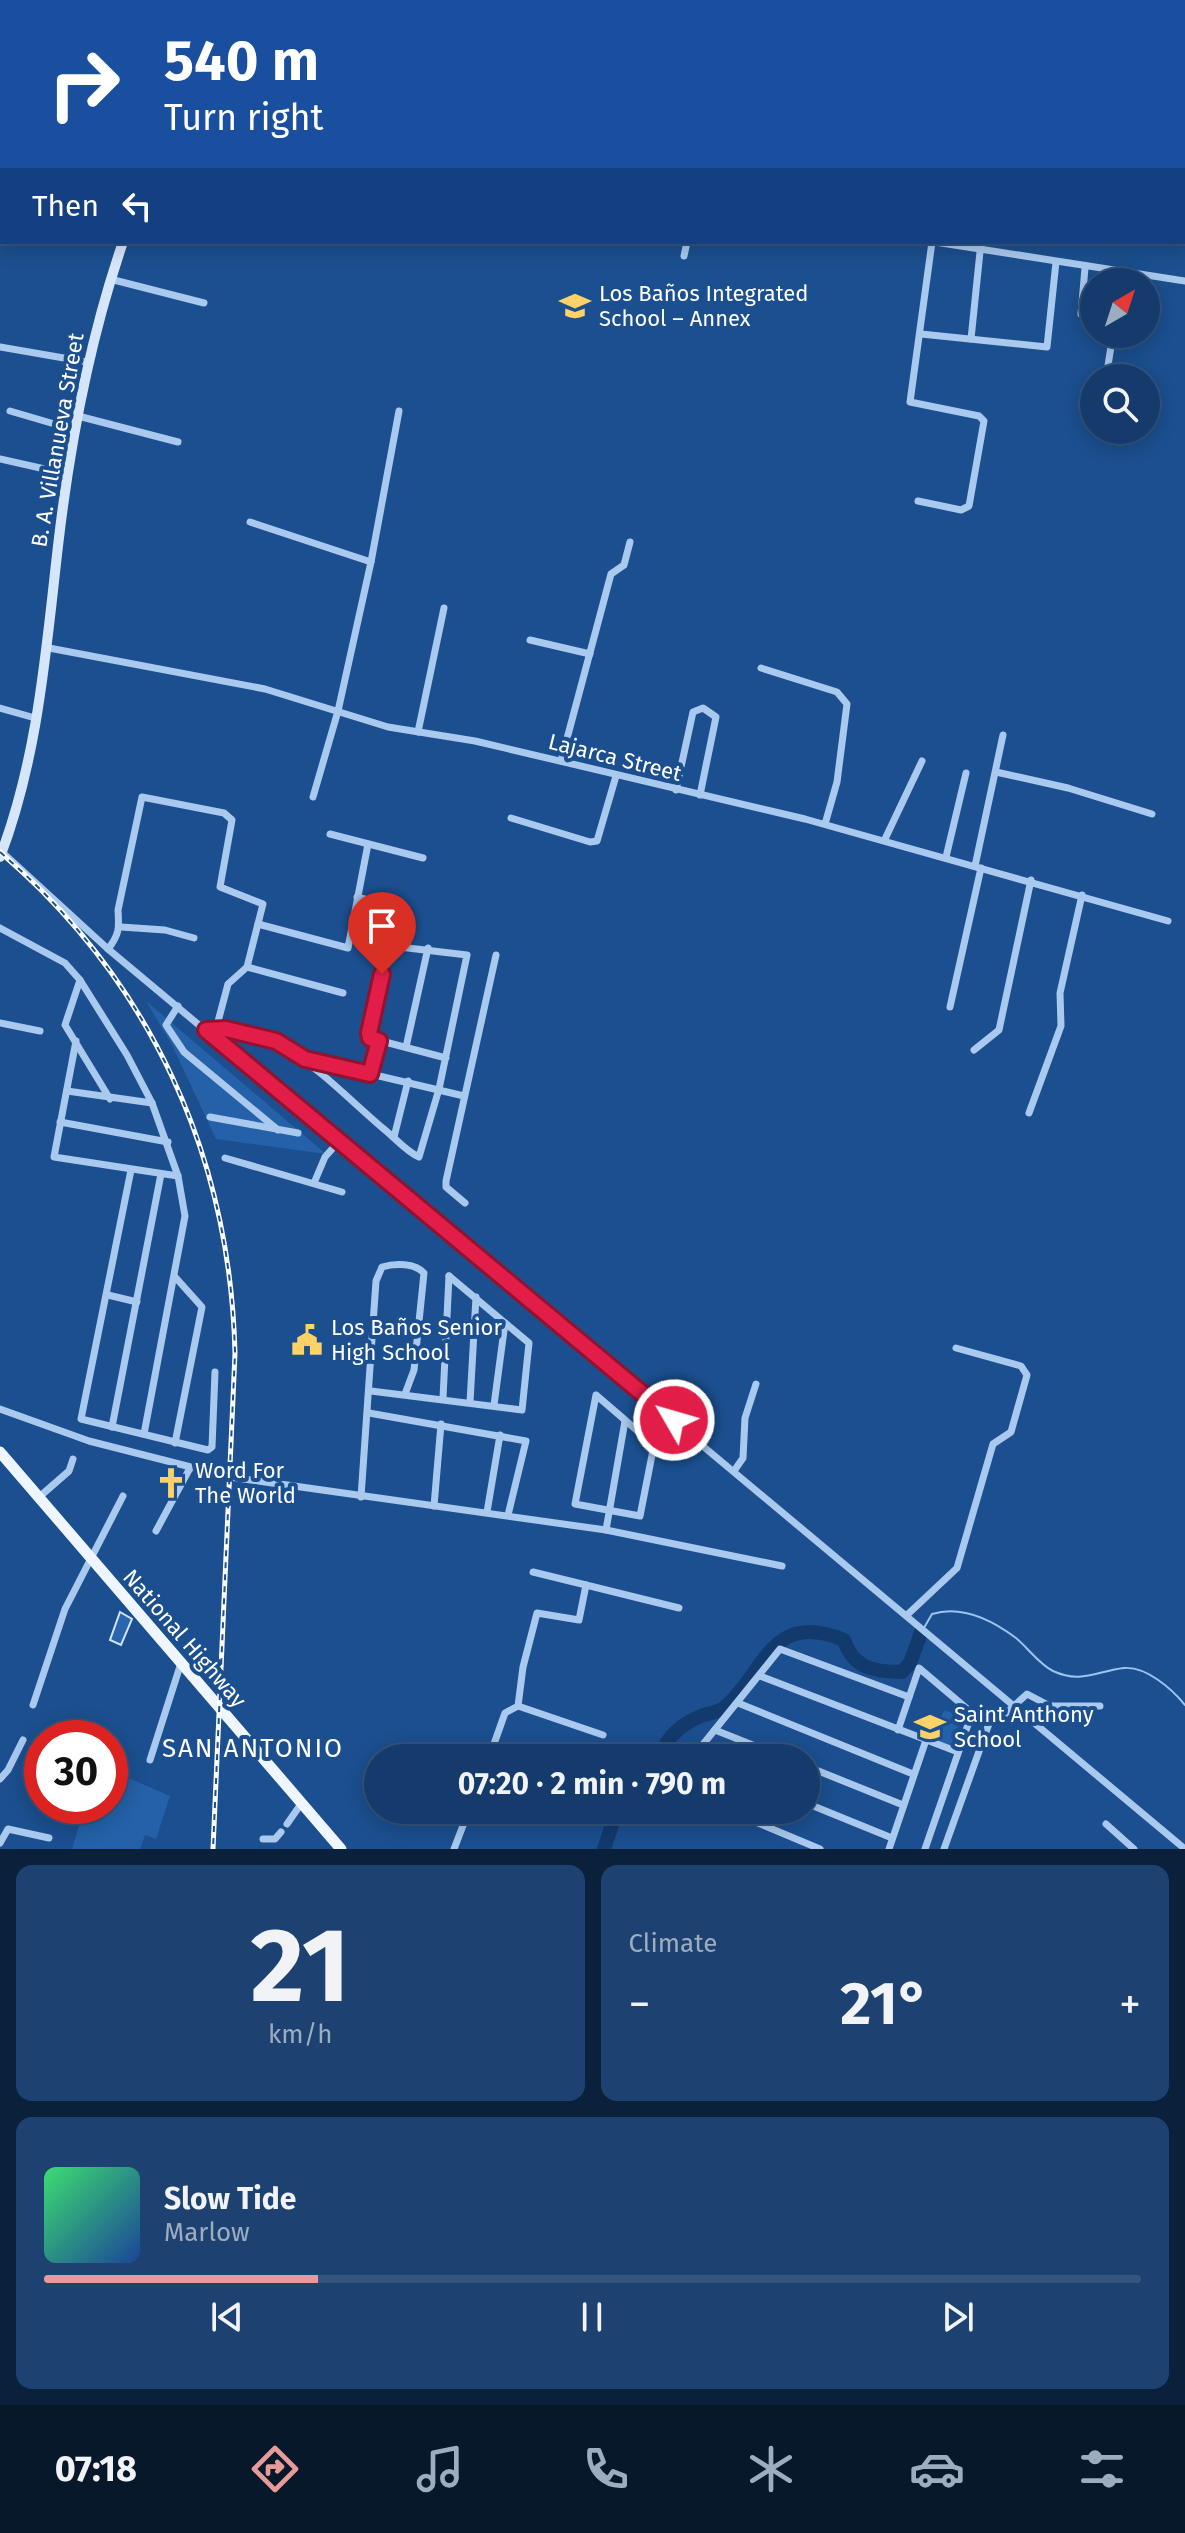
<!DOCTYPE html>
<meta charset="utf-8">
<style>
:root{--surface:#143b6b;--page:#1d4271;--text:#f1f3f6;--muted:#9dadc1;--line:#33557e;--accent:#e69b98}
body{margin:0;font-family:"Fira Sans",sans-serif;background:var(--page);color:var(--text);height:100vh;display:flex;flex-direction:column;font-size:30px;white-space:nowrap}
*{box-sizing:border-box;margin:0}
p{font-size:26px;color:var(--muted)}
.icon{flex:none;width:44px;height:44px;fill:none;stroke:currentColor;stroke-width:2;stroke-linecap:round;stroke-linejoin:round}
.map{position:relative;height:1849px;overflow:hidden}
.details{display:flex;flex-direction:column;gap:16px;padding:16px;background:#0b203b;flex:1}
.details>*{flex:none}
.hud{position:absolute;left:0px;top:0px;width:1186px;height:244px;box-shadow:0 4px 20px #0003,0 0 0 2px var(--line);background:#1a4fa0;color:#fff;overflow:hidden}
.needle{width:52px;rotate:39deg}
.controls{position:absolute;left:1080px;top:268px;display:grid;gap:16px}
.controls a{display:grid;place-items:center;width:80px;height:80px;border-radius:50%;background:var(--surface);box-shadow:0 4px 20px #0003,0 0 0 2px var(--line);font-size:40px}
.speed{position:absolute;left:24px;top:1720px;display:flex;gap:16px;font-size:40px;font-weight:700;text-align:center}
.speed>*{display:grid;place-content:center;width:104px;height:104px;border-radius:50%;background:var(--surface);box-shadow:0 4px 20px #0003,0 0 0 2px var(--line);line-height:1}
.speed .limit{border:12px solid #d22;background:#fff;color:#111}
.pin{position:absolute;display:grid;place-items:center;width:68px;height:68px;color:#fff;margin:-82px -34px;border-radius:50% 50% 50% 0;rotate:-45deg;box-shadow:0 0 8px #0007}
.pin .icon{rotate:45deg}
.me{position:absolute;width:88px;margin:-44px;rotate:308deg;stroke-linejoin:round;filter:drop-shadow(0 0 6px #0008)}
.turn{display:flex;align-items:center;gap:28px;height:168px;padding:0 32px;font-size:36px}
.turn .icon{width:104px;height:104px;stroke-width:2.5}
.turn b{display:block;font-size:56px;line-height:68px}
.then{display:flex;align-items:center;height:76px;padding:0 32px;background:#0003;gap:16px;font-size:30px}
.big{font-size:60px;font-weight:700;line-height:1.1}
.details .tile{flex:1;display:flex;flex-direction:column;justify-content:center;gap:12px;min-width:0;padding:0 28px;border-radius:16px;background:var(--page)}
.details .dial{align-items:center;gap:0}
.dial b{font-size:104px;line-height:1}
.song{display:flex;align-items:center;gap:24px}
.cover{width:96px;height:96px;border-radius:12px;background:linear-gradient(135deg,hsl(140 70% 55%),hsl(220 70% 35%))}
.played{height:8px;border-radius:4px;background:linear-gradient(90deg,var(--accent) 25%,var(--line) 25%)}
.keys{display:flex;justify-content:space-around;direction:ltr}
.heat{display:flex;justify-content:space-between;align-items:center;font-size:44px;direction:ltr}
.details .tiles{flex:1;display:grid;gap:16px;grid-template-columns:1fr 1fr}
.tile:last-child{grid-column:span 2}
.trip{position:absolute;left:364px;top:1744px;width:456px;height:80px;border-radius:40px;background:var(--surface);box-shadow:0 4px 20px #0003,0 0 0 2px var(--line);font-weight:700;line-height:80px;text-align:center}
.tab-bar{display:flex;height:128px;justify-content:space-around;align-items:center;background:#08182b;color:var(--muted)}
.tab-bar .icon{width:56px;height:56px}
.tab-bar .active{color:var(--accent)}
.tab-bar b{font-size:36px;color:var(--text)}
.map>svg:first-child{display:block}
.green{fill:#2461a8}
.lines{fill:none;stroke-linecap:round;stroke-linejoin:round}
.stream{stroke:#9cc4f0;stroke-width:2}
.river{stroke:#123a6d;stroke-width:14}
.building{fill:#2a66ad;stroke:#cfe3fa;stroke-width:2}
.street{stroke:#a9c9ee;stroke-width:7}
.secondary{stroke:#d6e6fa;stroke-width:10}
.primary{stroke:#f0f6ff;stroke-width:11}
.rail-casing{stroke:#fff;stroke-width:5}
.rail{stroke:#1b4f8f;stroke-width:2;stroke-dasharray:6;stroke-linecap:butt}
.route-casing{stroke:#92132f;stroke-width:20}
.route{stroke:#e11d48;stroke-width:14}
.labels{text-anchor:middle;stroke-width:8;stroke-linejoin:round;paint-order:stroke}
.poi-label{font-size:22px;fill:#fff;stroke:#1b4f8f;text-anchor:start}
.street-label{font-size:22px;fill:#fff;stroke:#1b4f8f}
.quarter-label{font-size:26px;letter-spacing:2px;fill:#fff;stroke:#1b4f8f}
</style>
<div class="map">
<svg width="1185" height="1849" viewBox="0 0 1185 1849">
<rect width="100%" height="100%" fill="#1b4f8f"/>
<g class="green">
<polygon points="146,1001 326,1154 216,1139 172,1045"/>
<polygon points="944,1710 962,1717 951,1746 933,1740"/>
<polygon points="110,1770 170,1796 156,1839 145,1835 140,1849 72,1849 85,1806 110,1806"/>
</g>
<g class="lines">
<path class="stream" d="M921,1633l11,-19c29,-9 60,6 84,24 12,10 23,26 37,33 28,13 44,0 71,-3 22,-2 48,21 61,37"/>
<g class="river">
<path d="M658,1758c10,-21 21,-33 43,-42 7,-3 16,-3 23,-8 41,-34 46,-99 120,-68 9,28 30,32 58,32l8,-9 11,-30"/>
<polyline points="604,1849 617,1810"/>
</g>
</g>
<polygon class="building" points="120,1612 132,1619 121,1645 110,1640"/>
<g class="lines">
<g class="street">
<polyline points="392,0 392,2"/>
<polyline points="589,0 595,2"/>
<polyline points="33,2 34,0"/>
<polyline points="532,2 533,0"/>
<polyline points="606,2 607,0"/>
<polyline points="1037,2 1037,0"/>
<polyline points="1113,2 1113,0"/>
<polyline points="0,23 2,24"/>
<polyline points="0,151 2,152"/>
<polyline points="935,242 1185,281"/>
<polyline points="684,256 687,242"/>
<polyline points="110,279 204,303"/>
<polyline points="1081,314 1085,268"/>
<polyline points="921,334 1047,347 1056,262"/>
<polyline points="971,339 981,242"/>
<polyline points="0,347 87,362"/>
<polyline points="1106,378 1113,334"/>
<polyline points="10,411 75,430"/>
<polyline points="78,416 178,442"/>
<polyline points="0,459 67,474"/>
<polyline points="918,501 961,510 969,506 984,421 979,416 910,402 932,242"/>
<polyline points="250,522 371,562"/>
<polyline points="530,640 590,654"/>
<polyline points="49,648 265,689 388,727 475,741 805,819 1168,921"/>
<polyline points="761,668 837,692 847,704 837,782 825,824"/>
<polyline points="0,708 35,718"/>
<polyline points="418,732 444,608"/>
<polyline points="561,761 611,574 624,565 630,542"/>
<polyline points="996,772 1068,788 1152,814"/>
<polyline points="676,790 693,712 703,708 716,717 700,795"/>
<polyline points="313,797 338,711 371,562 399,411"/>
<polyline points="511,818 590,842 597,841 616,776"/>
<polyline points="330,834 423,858"/>
<polyline points="885,839 922,761"/>
<polyline points="2,852 108,949 1185,1849"/>
<polyline points="946,857 966,773"/>
<polyline points="975,866 1003,735"/>
<polyline points="357,897 390,906"/>
<polyline points="258,924 348,948 368,844"/>
<polyline points="121,927 165,930 194,938"/>
<polyline points="0,928 65,963 80,980 127,1055 152,1103 178,1176 185,1216 144,1434"/>
<path d="M108,949c12,-15 11,-22 10,-39l24,-113 82,16 8,7 -12,67 43,17 -16,63 -19,17 -12,45"/>
<polyline points="247,967 343,993"/>
<polyline points="80,980 65,1025 110,1099"/>
<polyline points="178,1006 166,1025 184,1052 278,1130"/>
<polyline points="950,1007 981,868"/>
<polyline points="0,1023 40,1031"/>
<path d="M206,1030c77,-7 126,56 179,100 11,9 22,22 34,27l20,-68 28,-134 -76,-9 -22,87 1,5 76,20"/>
<polyline points="76,1041 54,1157 178,1176"/>
<polyline points="406,1047 428,948"/>
<polyline points="974,1050 999,1030 1031,880"/>
<polyline points="307,1059 464,1096"/>
<polyline points="370,1074 379,1041"/>
<polyline points="67,1091 152,1103"/>
<polyline points="1029,1113 1061,1026 1060,993 1082,895"/>
<polyline points="210,1117 298,1133"/>
<polyline points="60,1122 168,1142"/>
<polyline points="394,1137 408,1081"/>
<polyline points="225,1158 342,1192"/>
<polyline points="131,1170 81,1419 208,1450 212,1447 215,1372"/>
<polyline points="314,1183 325,1157 340,1140"/>
<polyline points="465,1203 446,1187 446,1181 496,955"/>
<polyline points="108,1295 137,1302"/>
<polyline points="371,1391 522,1410 529,1343 449,1276"/>
<polygon points="596,1395 654,1445 640,1516 575,1504"/>
<polyline points="443,1398 449,1276"/>
<polyline points="470,1402 476,1297"/>
<polyline points="494,1405 505,1323"/>
<polyline points="0,1409 89,1441 230,1477 606,1530 782,1566"/>
<polyline points="369,1413 526,1441 508,1515"/>
<polyline points="112,1427 161,1174"/>
<polyline points="175,1443 202,1307 176,1278"/>
<polyline points="734,1471 743,1458 745,1418 756,1384"/>
<path d="M361,1497l15,-216 6,-14c13,-4 33,-4 42,6l-10,97 -9,24"/>
<polyline points="38,1498 69,1471 73,1459"/>
<polyline points="434,1506 441,1424"/>
<polyline points="487,1512 500,1435"/>
<polyline points="606,1530 625,1421"/>
<polyline points="156,1531 190,1468"/>
<polyline points="533,1572 586,1585"/>
<polyline points="907,1615 957,1568 993,1444 1011,1432 1027,1375 1021,1366 956,1348"/>
<polyline points="760,1676 958,1752"/>
<polyline points="738,1703 913,1774"/>
<polyline points="33,1705 65,1609 123,1496"/>
<polyline points="518,1706 603,1735"/>
<polyline points="715,1730 785,1758"/>
<polyline points="898,1730 919,1668 972,1713 925,1849"/>
<polyline points="489,1758 505,1713 518,1706 523,1667 537,1613 579,1620 586,1585 679,1608"/>
<polyline points="692,1758 780,1649 909,1697"/>
<polyline points="150,1760 181,1663"/>
<polyline points="806,1766 903,1805"/>
<polyline points="0,1779 8,1770 23,1740"/>
<polyline points="806,1803 892,1838"/>
<polyline points="727,1810 820,1849"/>
<polyline points="287,1824 301,1804"/>
<polyline points="1106,1824 1134,1849"/>
<polyline points="263,1839 275,1839 281,1832"/>
<polyline points="0,1843 8,1829 49,1838"/>
<polyline points="454,1849 469,1810"/>
<polyline points="889,1849 926,1740"/>
<polyline points="944,1849 991,1718 1005,1714 1027,1694 1050,1706 1100,1706"/>
</g>
<g class="secondary">
<polyline points="215,2 215,0"/>
<path d="M0,857c38,-99 46,-207 58,-311 12,-104 31,-205 65,-304"/>
</g>
<polyline class="primary" points="0,1452 341,1849"/>
<defs>
<path id="rail" d="M0,852c150,129 230,302 235,501l-22,496"/>
</defs>
<use href="#rail" class="rail-casing"/>
<use href="#rail" class="rail"/>
</g>
<g class="lines">
<defs>
<polyline id="route" points="382,974 369,1033 370,1038 379,1041 370,1074 305,1059 276,1041 226,1029 206,1030 674,1420"/>
</defs>
<use href="#route" class="route-casing"/>
<use href="#route" class="route"/>
</g>
<defs>
<symbol id="school-bare" viewBox="-9 -9 18 18"><path d="M0-5L7-2L0 1L-7-2ZM-4 1L0 2.5L4 1V4Q0 6-4 4Z" fill="#ffd166" stroke="#1b4f8f" stroke-width="2.5" paint-order="stroke"/></symbol>
<symbol id="civic-bare" viewBox="-9 -9 18 18"><path d="M-.6-6.5H3V-4.5H.6V-3L4-1V1h2V6H-6V1h2V-1L-.6-3ZM-1.2 2.5V6h2.4V2.5Z" fill="#ffd166" stroke="#1b4f8f" stroke-width="2.5" paint-order="stroke"/></symbol>
<symbol id="church-bare" viewBox="-9 -9 18 18"><path d="M-1.2-6h2.4v3.5h3.3v2.4h-3.3V6h-2.4V-.1h-3.3v-2.4h3.3Z" fill="#ffd166" stroke="#1b4f8f" stroke-width="2.5" paint-order="stroke"/></symbol>
</defs>
<g fill-rule="evenodd">
<use href="#school-bare" x="553" y="284" width="44" height="44"/>
<use href="#civic-bare" x="285" y="1318" width="44" height="44"/>
<use href="#church-bare" x="149" y="1461" width="44" height="44"/>
<use href="#school-bare" x="908" y="1705" width="44" height="44"/>
</g>
<g class="labels">
<g class="poi-label">
<text x="599" y="301">Los Baños Integrated<tspan x="599" dy="25">School – Annex</tspan></text>
<text x="331" y="1335">Los Baños Senior<tspan x="331" dy="25">High School</tspan></text>
<text x="195" y="1478">Word For<tspan x="195" dy="25">The World</tspan></text>
<text x="954" y="1722">Saint Anthony<tspan x="954" dy="25">School</tspan></text>
</g>
<g class="street-label">
<text transform="translate(57 440) rotate(-80)" y="8">B. A. Villanueva Street</text>
<text transform="translate(615 757) rotate(14)" y="8">Lajarca Street</text>
<text transform="translate(185 1638) rotate(49)" y="8">National Highway</text>
</g>
<g class="quarter-label">
<text x="253" y="1757">SAN ANTONIO</text>
</g>
</g>
</svg>
<div class="controls">
<a><svg class="needle" viewBox="-14 -14 28 28"><path d="M0-13l5 13h-10z" fill="#e53935"/><path d="M0 13l5-13h-10z" fill="#9dadc1"/></svg></a>
<a><svg class="icon" aria-label="search" viewBox="0 0 24 24"><circle cx="10" cy="10" r="6"/><path d="M15 15l6 6"/></svg></a>
</div>
<div class="speed"><div class="limit">30</div></div>
<div class="pin" style="left:382px;top:974px;background:#d93025"><svg class="icon" aria-label="arrive" viewBox="0 0 24 24"><path d="M6 21V4h12l-3 4 3 4H6"/></svg></div>
<svg class="me" style="left:674px;top:1420px" viewBox="-20 -20 40 40"><circle r="17" fill="#e11d48" stroke="#fff" stroke-width="3"/><path d="M0-11L8 9 0 5-8 9z" fill="#fff"/></svg>
<div class="trip">07:20 · 2 min · 790 m</div>
<div class="hud">
<div class="turn"><svg class="icon" aria-label="right" viewBox="0 0 24 24"><path d="M7 20v-9h11M14 6l5 5-5 5"/></svg><div><b>540 m</b>Turn right</div></div>
<div class="then">Then<svg class="icon" aria-label="left" viewBox="0 0 24 24"><path d="M17 20v-9H6M10 6l-5 5 5 5"/></svg></div>
</div>
</div>
<section class="details">
<div class="tiles">
<div class="tile dial"><b>21</b><p>km/h</p></div>
<div class="tile"><p>Climate</p>
<div class="heat"><a>−</a><b class="big">21°</b><a>+</a></div>
</div>
<div class="tile">
<div class="song"><i class="cover"></i><div><b>Slow Tide</b><p>Marlow</p></div></div>
<div class="played"></div>
<div class="keys"><svg class="icon" aria-label="previous" viewBox="0 0 24 24"><path d="M18 5L8 12l10 7zM5 5v14"/></svg><svg class="icon" aria-label="pause" viewBox="0 0 24 24"><path d="M8 5v14M16 5v14"/></svg><svg class="icon" aria-label="next" viewBox="0 0 24 24"><path d="M6 5l10 7-10 7zM19 5v14"/></svg></div>
</div>
</div>
</section>
<nav class="tab-bar">
<b>07:18</b>
<svg class="icon active" aria-label="directions" viewBox="0 0 24 24"><path d="M12 3l9 9-9 9-9-9zM9 14v-3h6M13 9l2 2-2 2"/></svg>
<svg class="icon" aria-label="music" viewBox="0 0 24 24"><path d="M9 18V5l10-2v13"/><circle cx="6" cy="18" r="3"/><circle cx="16" cy="16" r="3"/></svg>
<svg class="icon" aria-label="phone" viewBox="0 0 24 24"><path d="M5 4h4l2 5-3 2q2 4 5 5l2-3 5 2v4C11 20 4 13 5 4z"/></svg>
<svg class="icon" aria-label="climate" viewBox="0 0 24 24"><path d="M12 3v18M4 7l16 10M4 17L20 7"/></svg>
<svg class="icon" aria-label="car" viewBox="0 0 24 24"><path d="M5 17H2v-5l4-1 3-4h7l3 4 3 1v5h-3M9 17h6M6 11h13"/><circle cx="7" cy="17" r="2"/><circle cx="17" cy="17" r="2"/></svg>
<svg class="icon" aria-label="filters" viewBox="0 0 24 24"><path d="M4 7h16M4 17h16"/><circle cx="9" cy="7" r="2"/><circle cx="15" cy="17" r="2"/></svg>
</nav>
